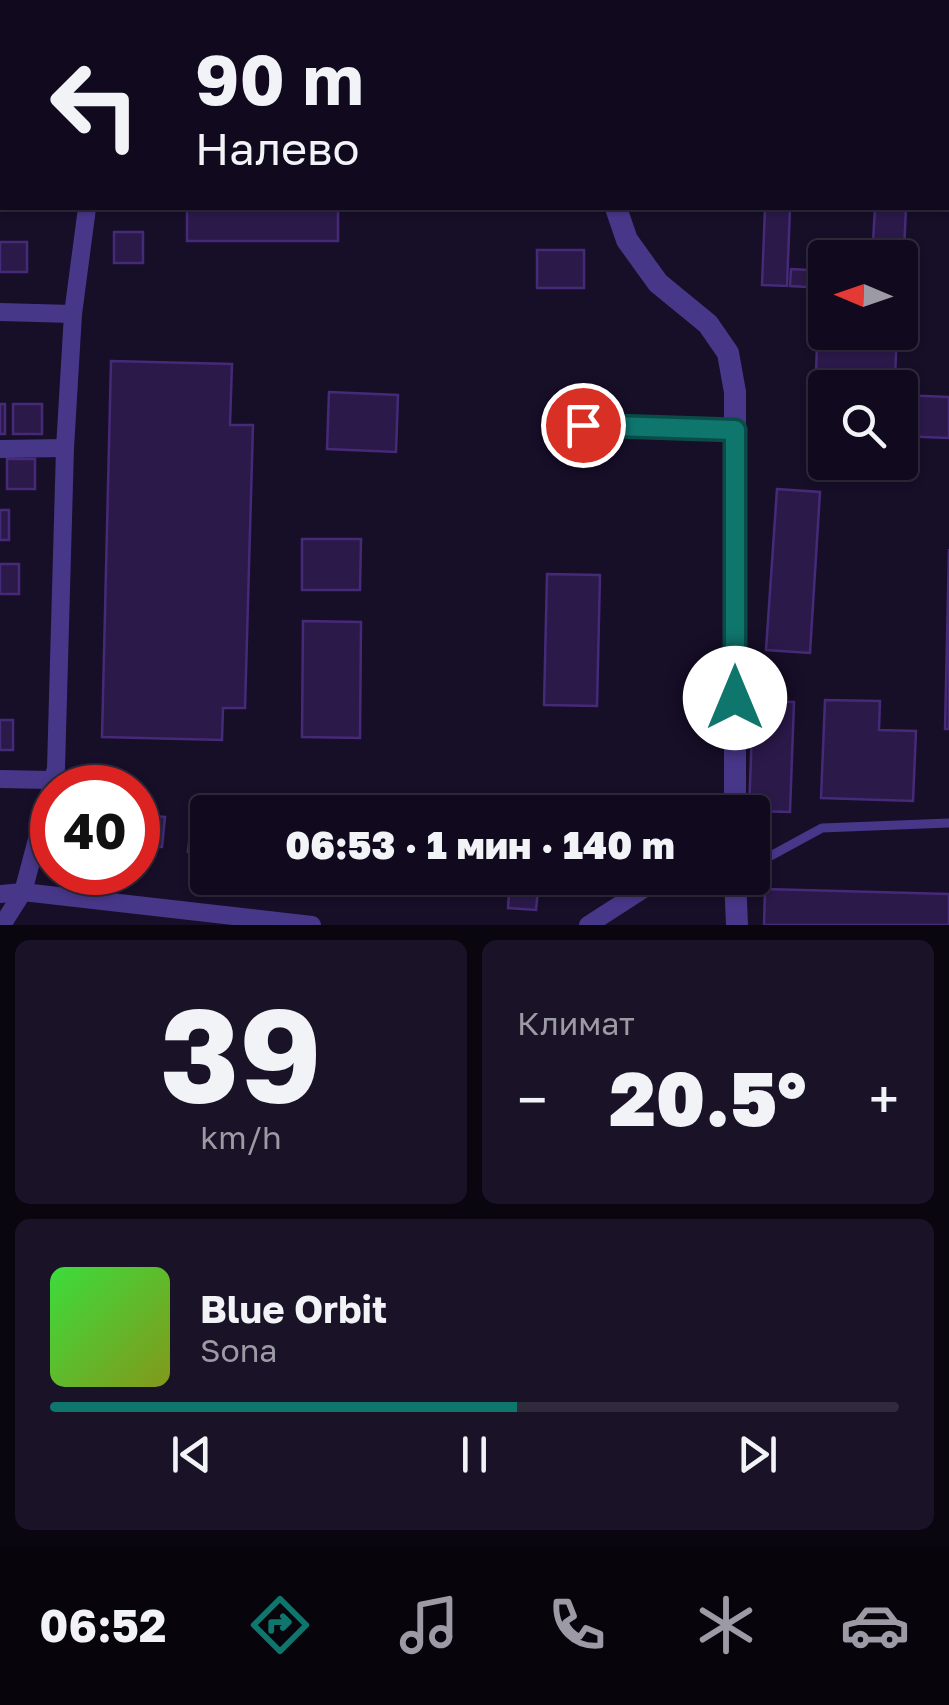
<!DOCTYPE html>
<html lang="ru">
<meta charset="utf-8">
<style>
:root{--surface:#110a1e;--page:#1a1327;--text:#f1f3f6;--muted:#9c9aa4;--line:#302b3c;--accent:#0f766e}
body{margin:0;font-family:"Golos Text",sans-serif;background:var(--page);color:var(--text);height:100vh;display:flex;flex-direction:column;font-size:38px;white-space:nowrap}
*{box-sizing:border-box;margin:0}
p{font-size:32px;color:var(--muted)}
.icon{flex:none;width:55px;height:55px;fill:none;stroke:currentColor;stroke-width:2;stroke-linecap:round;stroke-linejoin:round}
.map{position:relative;height:925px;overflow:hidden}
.panel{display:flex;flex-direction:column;gap:15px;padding:15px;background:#090610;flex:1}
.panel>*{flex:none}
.guide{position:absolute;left:0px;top:0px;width:950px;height:210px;box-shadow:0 2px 8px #0004,0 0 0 2px var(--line);background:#110a1e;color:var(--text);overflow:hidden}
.needle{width:65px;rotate:272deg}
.buttons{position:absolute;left:808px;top:240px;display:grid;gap:20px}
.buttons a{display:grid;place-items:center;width:110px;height:110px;border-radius:10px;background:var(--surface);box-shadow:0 2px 8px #0004,0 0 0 2px var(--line);font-size:50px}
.speed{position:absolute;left:30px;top:765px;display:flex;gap:20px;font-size:50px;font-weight:700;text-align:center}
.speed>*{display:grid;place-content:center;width:130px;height:130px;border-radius:50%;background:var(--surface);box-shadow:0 2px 8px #0004,0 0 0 2px var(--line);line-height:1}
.speed .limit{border:15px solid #d22;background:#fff;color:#111}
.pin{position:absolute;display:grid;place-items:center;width:85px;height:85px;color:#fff;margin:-42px;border:5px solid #fff;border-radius:50%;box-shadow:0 2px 10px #0007}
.me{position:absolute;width:110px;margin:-55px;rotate:0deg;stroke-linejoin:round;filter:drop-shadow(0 0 8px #0008)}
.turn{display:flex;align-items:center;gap:35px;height:210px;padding:0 30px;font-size:45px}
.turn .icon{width:130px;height:130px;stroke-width:2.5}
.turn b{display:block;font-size:70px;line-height:85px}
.big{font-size:75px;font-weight:800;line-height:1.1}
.panel .widget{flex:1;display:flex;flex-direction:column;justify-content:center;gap:15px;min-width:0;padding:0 35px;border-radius:15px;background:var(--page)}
.panel .dial{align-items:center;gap:0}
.dial b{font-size:130px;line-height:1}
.song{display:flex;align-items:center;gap:30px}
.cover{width:120px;height:120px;border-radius:15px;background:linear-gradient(135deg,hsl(120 70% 55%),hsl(70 70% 35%))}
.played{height:10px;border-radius:5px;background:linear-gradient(90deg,var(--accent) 55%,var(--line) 55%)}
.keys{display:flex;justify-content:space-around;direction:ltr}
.heat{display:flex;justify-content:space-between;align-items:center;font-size:55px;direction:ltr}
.panel .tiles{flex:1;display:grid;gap:15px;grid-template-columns:1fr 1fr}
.widget:last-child{grid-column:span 2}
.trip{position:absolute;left:190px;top:795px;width:580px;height:100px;border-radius:10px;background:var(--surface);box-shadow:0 2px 8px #0004,0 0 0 2px var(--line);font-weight:800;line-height:100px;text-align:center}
.tab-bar{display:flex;height:160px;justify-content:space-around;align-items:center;background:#07040c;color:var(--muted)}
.tab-bar .icon{width:70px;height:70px}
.tab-bar .selected{color:var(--accent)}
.tab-bar b{font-size:45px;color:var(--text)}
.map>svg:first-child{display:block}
.building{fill:#2b194a;stroke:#452a77;stroke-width:2.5}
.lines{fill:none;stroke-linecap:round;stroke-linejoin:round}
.service{stroke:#473789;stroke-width:9}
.minor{stroke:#473789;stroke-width:18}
.tertiary{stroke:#473789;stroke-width:22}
.route-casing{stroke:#0a4d48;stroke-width:25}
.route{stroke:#0f766e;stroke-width:18}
</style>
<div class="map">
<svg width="949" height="925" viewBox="0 0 949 925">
<rect width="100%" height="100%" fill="#170e28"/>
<g class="building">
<rect x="187" y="208" width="151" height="33"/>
<polygon points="765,208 790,208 787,286 762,285"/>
<polygon points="875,208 906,208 902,293 900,258 872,258"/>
<rect x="114" y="232" width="29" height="31"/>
<rect x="0" y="242" width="27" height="30"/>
<rect x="537" y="250" width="47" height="38"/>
<polygon points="791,269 825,271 825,288 790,286"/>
<polygon points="818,316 825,316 825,332 897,332 895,377 816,373"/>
<polygon points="111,361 232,364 230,425 253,425 245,708 223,708 222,740 102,737"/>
<polygon points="329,392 398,395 396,452 327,449"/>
<polygon points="900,395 949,397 949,438 900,436"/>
<rect x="0" y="404" width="5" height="30"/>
<rect x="13" y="404" width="29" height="30"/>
<polygon points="564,432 579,433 579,441 564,441"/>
<rect x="7" y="459" width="28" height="30"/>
<polygon points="849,462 888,462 887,474 848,472"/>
<polygon points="777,489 820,492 810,653 766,650"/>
<rect x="0" y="510" width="9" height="30"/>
<polygon points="302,539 361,539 360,590 302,590"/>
<polygon points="949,549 949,729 945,729"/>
<rect x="0" y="564" width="19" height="30"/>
<polygon points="547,574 600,575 597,706 544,705"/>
<polygon points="303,621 361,622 360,738 302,737"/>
<polygon points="825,700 880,701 879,730 916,731 913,801 821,798"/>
<polygon points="753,701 794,702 790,812 749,811"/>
<rect x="0" y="720" width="13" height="30"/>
<polygon points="138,815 165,817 162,847 138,846"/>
<polygon points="191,822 208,823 208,854 188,852"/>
<polygon points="93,872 121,872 121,882 92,880"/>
<polygon points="367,878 396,878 395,882 367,880"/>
<polygon points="510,878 539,880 536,910 508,908"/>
<polygon points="765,889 949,894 949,925 764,925"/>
</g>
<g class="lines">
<g class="service">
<polyline points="583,425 735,429"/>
<polyline points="752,866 822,828 949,823"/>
</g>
<g class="minor">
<polyline points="0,22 2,21"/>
<polyline points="0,312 73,314"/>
<polyline points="0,449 65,448"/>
<polyline points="0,779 52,780"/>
<polyline points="0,894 23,892 312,925"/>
<polyline points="2,925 23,892 56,768 65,448 73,314 87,208"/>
<polyline points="588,925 647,887 723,878"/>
</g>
<g class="tertiary">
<polyline points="623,2 623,0"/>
<polyline points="616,208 627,240 658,283 708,324 728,353 735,392 735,812"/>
<polyline points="735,878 737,925"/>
</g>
</g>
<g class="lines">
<defs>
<polyline id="route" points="583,425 735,430 735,698"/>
</defs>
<use href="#route" class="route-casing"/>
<use href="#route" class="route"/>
</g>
</svg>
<div class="buttons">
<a><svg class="needle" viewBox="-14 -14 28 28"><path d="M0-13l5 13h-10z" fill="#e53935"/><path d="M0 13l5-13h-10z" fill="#9c9aa4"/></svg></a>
<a><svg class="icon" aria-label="search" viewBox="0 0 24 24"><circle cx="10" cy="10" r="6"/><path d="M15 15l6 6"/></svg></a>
</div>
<div class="speed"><div class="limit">40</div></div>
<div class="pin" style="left:583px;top:425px;background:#d93025"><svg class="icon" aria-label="arrive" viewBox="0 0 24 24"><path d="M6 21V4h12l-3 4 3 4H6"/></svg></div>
<svg class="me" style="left:735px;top:698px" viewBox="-20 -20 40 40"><circle r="19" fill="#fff"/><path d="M0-13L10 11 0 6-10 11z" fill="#0f766e"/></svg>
<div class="trip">06:53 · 1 мин · 140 m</div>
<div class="guide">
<div class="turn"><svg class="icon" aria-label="left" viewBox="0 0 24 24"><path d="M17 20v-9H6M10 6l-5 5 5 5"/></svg><div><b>90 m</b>Налево</div></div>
</div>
</div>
<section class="panel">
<div class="tiles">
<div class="widget dial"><b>39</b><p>km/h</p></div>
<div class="widget"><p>Климат</p>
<div class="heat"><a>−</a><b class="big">20.5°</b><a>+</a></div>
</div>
<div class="widget">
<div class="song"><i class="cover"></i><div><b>Blue Orbit</b><p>Sona</p></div></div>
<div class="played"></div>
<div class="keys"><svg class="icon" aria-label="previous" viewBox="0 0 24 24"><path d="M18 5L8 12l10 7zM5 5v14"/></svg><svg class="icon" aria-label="pause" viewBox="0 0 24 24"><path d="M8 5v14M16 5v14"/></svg><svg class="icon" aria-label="next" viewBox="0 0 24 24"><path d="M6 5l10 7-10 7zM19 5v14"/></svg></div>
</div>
</div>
</section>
<nav class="tab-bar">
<b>06:52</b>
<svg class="icon selected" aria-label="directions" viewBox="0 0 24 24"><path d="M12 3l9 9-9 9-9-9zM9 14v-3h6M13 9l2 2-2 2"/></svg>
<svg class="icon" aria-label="music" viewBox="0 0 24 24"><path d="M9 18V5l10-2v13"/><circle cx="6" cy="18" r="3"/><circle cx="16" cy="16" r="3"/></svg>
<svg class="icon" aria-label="phone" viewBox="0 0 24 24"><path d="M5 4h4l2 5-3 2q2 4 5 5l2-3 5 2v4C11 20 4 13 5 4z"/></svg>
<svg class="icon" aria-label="climate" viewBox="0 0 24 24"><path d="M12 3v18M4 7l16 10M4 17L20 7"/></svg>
<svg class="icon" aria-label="car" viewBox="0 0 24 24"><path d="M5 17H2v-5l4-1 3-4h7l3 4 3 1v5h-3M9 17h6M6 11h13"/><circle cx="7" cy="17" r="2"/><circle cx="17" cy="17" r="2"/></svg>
</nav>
